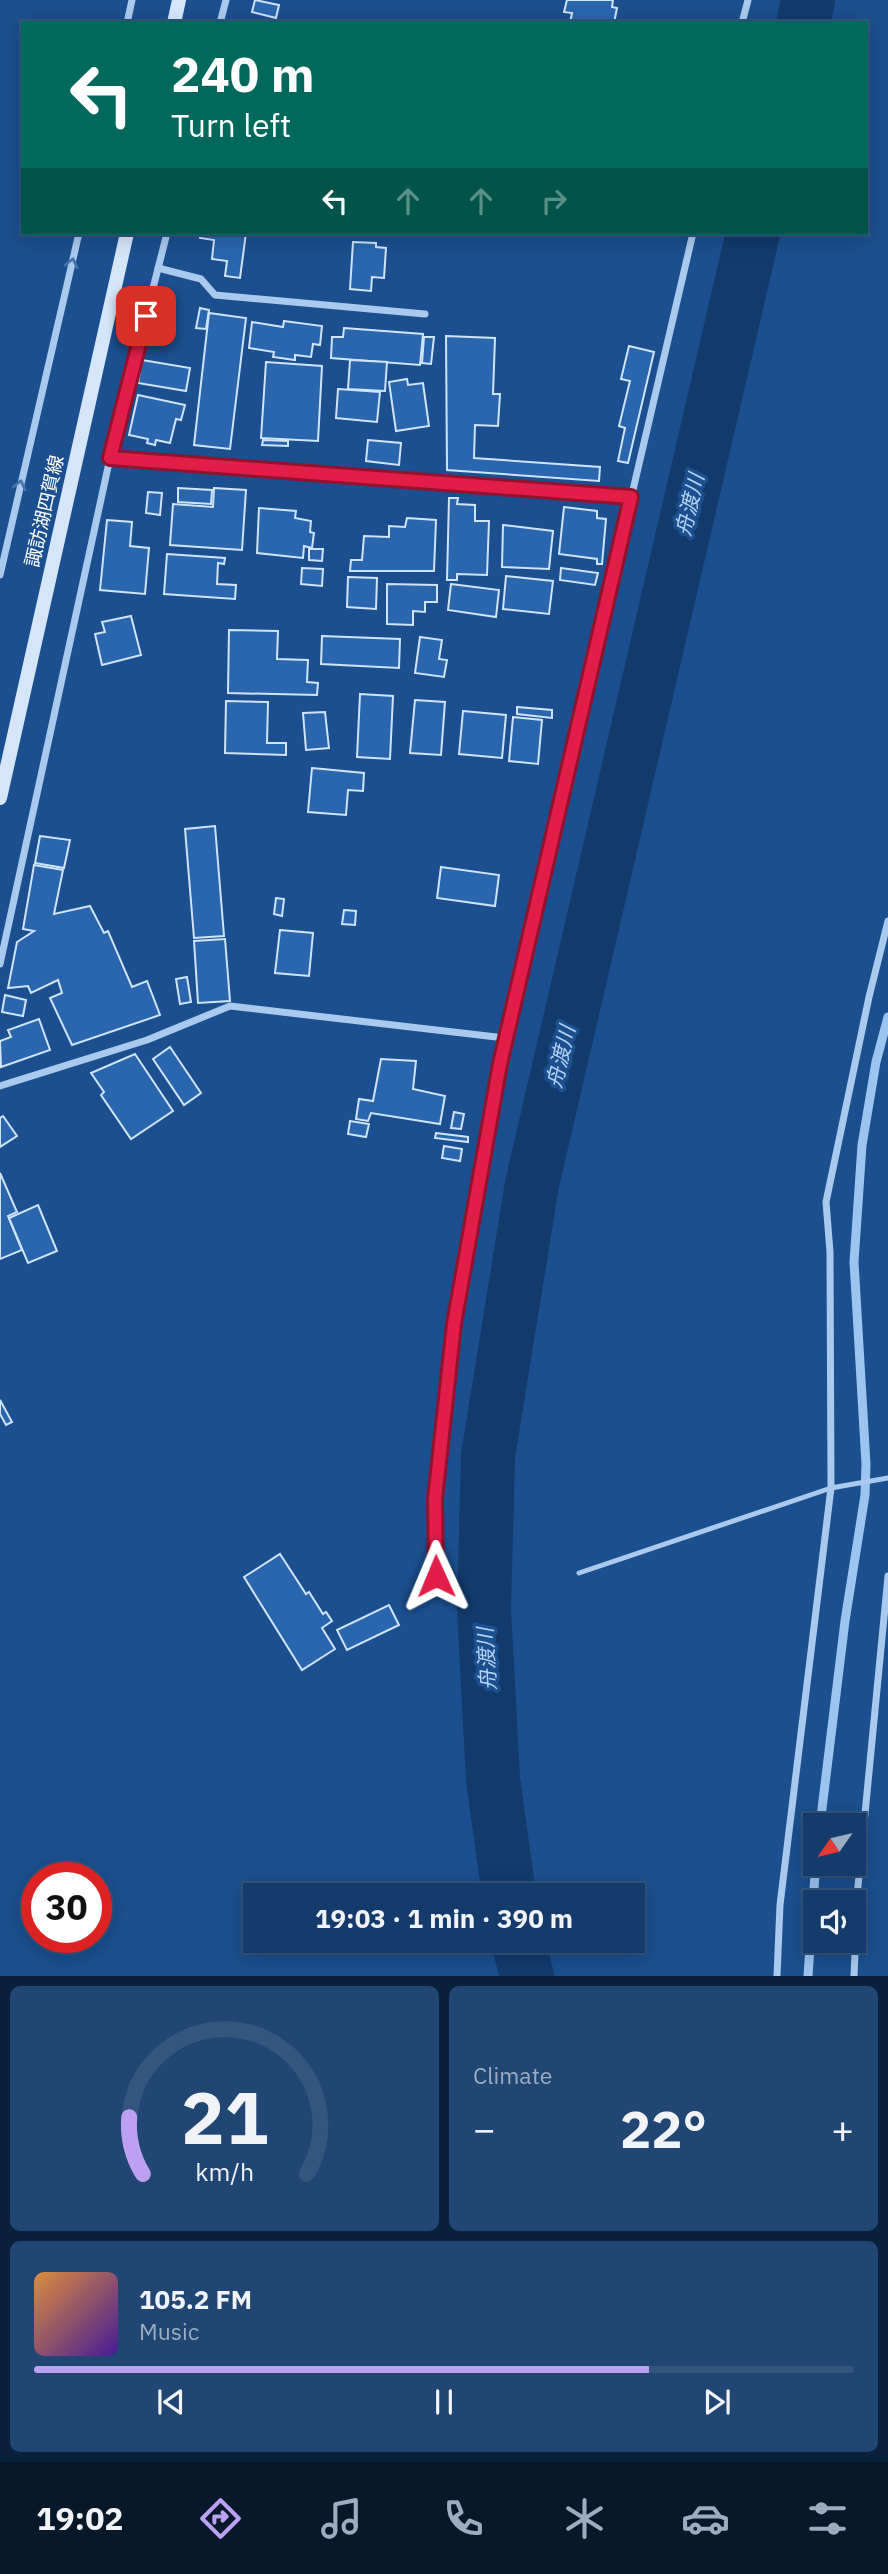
<!DOCTYPE html>
<meta charset="utf-8">
<style>
:root{--surface:#143b6b;--page:#214673;--text:#f1f3f6;--muted:#9dadc1;--line:#33557e;--accent:#bca0f2}
body{margin:0;font-family:"IBM Plex Sans","Noto Sans JP",sans-serif;background:var(--page);color:var(--text);height:100vh;display:flex;flex-direction:column;font-size:26px;white-space:nowrap}
*{box-sizing:border-box;margin:0}
p{font-size:23px;color:var(--muted)}
.icon{flex:none;width:38px;height:38px;fill:none;stroke:currentColor;stroke-width:2;stroke-linecap:round;stroke-linejoin:round}
.map{position:relative;height:1976px;overflow:hidden}
.drawer{display:flex;flex-direction:column;gap:10px;padding:10px;background:#0b203b;flex:1}
.drawer>*{flex:none}
.hud{position:absolute;left:21px;top:21px;width:847px;height:214px;border-radius:0px;box-shadow:0 4px 18px #0003,0 0 0 2px var(--line);background:#00695c;color:#fff;overflow:hidden}
.needle{width:46px;rotate:236deg}
.fabs{position:absolute;left:803px;top:1813px;display:grid;gap:14px}
.fabs a{display:grid;place-items:center;width:63px;height:63px;border-radius:0px;background:var(--surface);box-shadow:0 4px 18px #0003,0 0 0 2px var(--line);font-size:35px}
.speed{position:absolute;left:21px;top:1862px;display:flex;gap:14px;font-size:35px;font-weight:700;text-align:center}
.speed>*{display:grid;place-content:center;width:91px;height:91px;border-radius:50%;background:var(--surface);box-shadow:0 4px 18px #0003,0 0 0 2px var(--line);line-height:1}
.speed .limit{border:10px solid #d22;background:#fff;color:#111}
.pin{position:absolute;display:grid;place-items:center;width:60px;height:60px;color:#fff;margin:-30px;border-radius:14px;box-shadow:0 4px 10px #0006}
.me{position:absolute;width:77px;margin:-38px;rotate:359deg;stroke-linejoin:round;filter:drop-shadow(0 0 5px #0008)}
.turn{display:flex;align-items:center;gap:24px;height:147px;padding:0 35px;font-size:32px}
.turn .icon{width:91px;height:91px;stroke-width:2.5}
.turn b{display:block;font-size:49px;line-height:60px}
.lanes{display:flex;align-items:center;height:66px;padding:0 35px;background:#0003;justify-content:center;gap:35px;direction:ltr}
.lanes .off{opacity:.35}
.big{font-size:52px;font-weight:800;line-height:1.1}
.drawer .card{flex:1;display:flex;flex-direction:column;justify-content:center;gap:10px;min-width:0;padding:0 24px;border-radius:10px;background:var(--page)}
.drawer .dial{align-items:center;gap:0}
.dial svg{height:182px;overflow:visible;fill:none;stroke:var(--line);stroke-width:7;stroke-linecap:round;text-anchor:middle}
.dial text{fill:var(--text);stroke:none}
.song{display:flex;align-items:center;gap:21px}
.cover{width:84px;height:84px;border-radius:10px;background:linear-gradient(135deg,hsl(30 70% 55%),hsl(260 70% 35%))}
.played{height:7px;border-radius:4px;background:linear-gradient(90deg,var(--accent) 75%,var(--line) 75%)}
.keys{display:flex;justify-content:space-around;direction:ltr}
.heat{display:flex;justify-content:space-between;align-items:center;font-size:38px;direction:ltr}
.drawer .tiles{flex:1;display:grid;gap:10px;grid-template-columns:1fr 1fr}
.card:last-child{grid-column:span 2}
.trip{position:absolute;left:243px;top:1883px;width:402px;height:70px;border-radius:0px;background:var(--surface);box-shadow:0 4px 18px #0003,0 0 0 2px var(--line);font-weight:800;line-height:70px;text-align:center}
.dock{display:flex;height:112px;justify-content:space-around;align-items:center;background:#08182b;color:var(--muted)}
.dock .icon{width:49px;height:49px}
.dock .active{color:var(--accent)}
.dock b{font-size:32px;color:var(--text)}
.map>svg:first-child{display:block}
.lines{fill:none;stroke-linecap:round;stroke-linejoin:round}
.stream{stroke:#9cc4f0;stroke-width:9}
.river{stroke:#123a6d;stroke-width:54}
.building{fill:#2a66ad;stroke:#cfe3fa;stroke-width:2}
.lane{stroke:#a9c9ee;stroke-width:5}
.street{stroke:#a9c9ee;stroke-width:7}
.secondary{stroke:#d6e6fa;stroke-width:14}
.oneway{stroke:#4674ac}
.route-casing{stroke:#92132f;stroke-width:18}
.route{stroke:#e11d48;stroke-width:12}
.labels{text-anchor:middle;stroke-width:7;stroke-linejoin:round;paint-order:stroke}
.street-label{font-size:19px;fill:#fff;stroke:#1b4f8f}
.water-label{font-size:21px;font-style:italic;fill:#b5d3f5;stroke:#1b4f8f}
</style>
<div class="map">
<svg width="888" height="1976" viewBox="0 0 888 1976">
<rect width="100%" height="100%" fill="#1b4f8f"/>
<g class="lines">
<g class="stream">
<polyline points="820,1825 845,1621 865,1495 866,1464 854,1262 862,1145 876,1062 888,1017"/>
<polyline points="808,1976 816,1860"/>
</g>
<g class="river">
<polyline points="803,23 808,0"/>
<polyline points="509,1895 493,1779 484,1609 488,1456 532,1184 753,233"/>
<polyline points="518,1941 527,1976"/>
</g>
</g>
<g class="building">
<polygon points="255,0 279,5 276,18 252,12"/>
<polygon points="567,0 613,0 612,7 617,8 614,23 570,23 572,13 564,12"/>
<polygon points="200,233 246,233 240,278 225,276 227,261 212,259 214,240 200,238"/>
<polygon points="353,242 376,243 376,247 386,248 384,278 372,277 371,291 350,289"/>
<polygon points="200,308 209,310 206,329 196,328"/>
<polygon points="209,313 246,318 230,449 194,445"/>
<polygon points="284,321 322,326 320,345 313,344 311,357 295,355 295,360 273,357 274,352 249,348 252,322 283,327"/>
<polygon points="344,328 423,334 420,365 331,358 332,337 343,337"/>
<polygon points="446,336 495,338 493,394 500,394 498,426 475,425 474,458 600,467 599,481 447,470"/>
<polygon points="424,337 434,337 431,364 422,363"/>
<polygon points="629,346 654,352 628,463 618,461 625,428 619,426 630,381 621,379"/>
<polygon points="142,360 190,368 186,391 138,383"/>
<polygon points="350,360 387,362 385,391 348,389"/>
<polygon points="266,362 322,366 318,441 261,438"/>
<polygon points="407,379 408,385 423,383 429,426 396,431 389,382"/>
<polygon points="338,389 380,392 377,422 336,418"/>
<polygon points="138,395 185,405 181,420 176,419 170,443 156,440 155,445 147,443 148,439 129,435"/>
<polygon points="263,440 288,441 288,446 262,445"/>
<polygon points="368,440 401,443 399,465 366,461"/>
<polygon points="178,488 212,490 211,504 178,502"/>
<polygon points="214,488 246,490 242,550 170,545 173,504 213,507"/>
<polygon points="148,492 162,493 160,515 146,513"/>
<polygon points="449,498 458,498 457,504 475,505 475,521 489,521 487,575 457,574 457,580 447,580"/>
<polygon points="564,507 597,511 597,518 606,519 602,564 597,564 597,559 559,554"/>
<polygon points="259,508 296,511 295,518 311,521 310,532 314,533 312,548 304,546 303,558 257,553"/>
<polygon points="407,518 436,520 434,571 350,571 351,560 362,560 364,536 389,537 389,526 405,527"/>
<polygon points="107,520 132,522 130,546 149,548 145,594 100,590"/>
<polygon points="503,525 553,531 549,569 502,567"/>
<polygon points="309,549 323,549 322,561 309,560"/>
<polygon points="167,554 225,558 224,564 218,563 217,584 236,585 235,599 164,594"/>
<polygon points="302,568 323,569 322,586 301,584"/>
<polygon points="561,568 598,573 595,585 560,580"/>
<polygon points="506,576 553,581 549,614 503,609"/>
<polygon points="348,577 377,578 376,609 347,607"/>
<polygon points="387,584 437,585 437,602 425,602 425,612 413,611 413,625 387,624"/>
<polygon points="451,584 499,590 496,617 448,610"/>
<polygon points="131,616 141,655 102,665 95,634 105,632 102,622"/>
<polygon points="229,630 278,631 277,659 308,660 307,682 318,683 317,695 228,693"/>
<polygon points="322,636 400,639 399,668 321,664"/>
<polygon points="420,637 442,640 439,659 447,660 444,677 415,673"/>
<polygon points="360,694 393,696 390,759 357,757"/>
<polygon points="415,700 445,702 441,755 410,753"/>
<polygon points="226,701 268,702 267,743 286,743 286,755 225,753"/>
<polygon points="517,707 552,710 552,718 517,714"/>
<polygon points="463,711 506,715 502,758 459,754"/>
<polygon points="325,712 329,748 306,750 303,713"/>
<polygon points="513,717 542,720 538,764 509,761"/>
<polygon points="312,768 364,773 363,791 348,790 346,815 308,812"/>
<polygon points="215,826 224,936 194,938 185,829"/>
<polygon points="40,836 70,840 64,868 35,863"/>
<polygon points="34,865 63,870 54,914 90,906 104,933 108,931 132,987 147,981 160,1015 72,1045 50,998 62,993 58,980 31,993 28,986 8,988 17,942 34,931 23,929"/>
<polygon points="441,867 499,875 495,906 437,898"/>
<polygon points="276,898 284,899 282,916 274,914"/>
<polygon points="344,910 356,911 355,925 342,924"/>
<polygon points="280,930 313,933 309,976 275,973"/>
<polygon points="225,939 230,1001 198,1003 194,941"/>
<polygon points="187,977 191,1002 180,1004 176,979"/>
<polygon points="5,995 26,1000 23,1016 2,1012"/>
<polygon points="39,1019 50,1050 1,1067 0,1041 11,1037 8,1030"/>
<polygon points="170,1047 201,1093 184,1105 153,1059"/>
<polygon points="135,1054 173,1111 131,1139 101,1095 104,1092 91,1073"/>
<polygon points="381,1059 416,1061 413,1089 445,1096 440,1124 371,1113 368,1121 356,1119 359,1099 373,1101"/>
<polygon points="454,1112 464,1114 461,1129 451,1128"/>
<polygon points="3,1116 17,1136 0,1147 0,1118"/>
<polygon points="350,1121 369,1124 366,1137 348,1134"/>
<polygon points="436,1133 468,1137 468,1142 435,1138"/>
<polygon points="444,1146 462,1149 460,1161 442,1158"/>
<polygon points="0,1173 17,1212 8,1216 22,1250 0,1259"/>
<polygon points="38,1205 57,1251 28,1263 9,1218"/>
<polygon points="0,1400 12,1422 6,1425 0,1414"/>
<polygon points="280,1554 306,1594 309,1592 323,1614 326,1612 332,1621 322,1628 335,1649 302,1670 244,1577"/>
<polygon points="389,1605 399,1625 347,1650 337,1630"/>
</g>
<g class="lines">
<polyline class="lane" points="579,1573 831,1488 888,1478"/>
<g class="street">
<polyline points="127,23 132,0"/>
<polyline points="220,23 226,0"/>
<polyline points="742,23 748,0"/>
<polyline points="158,268 201,279 215,295 425,314"/>
<polyline points="110,458 631,497"/>
<polyline points="0,575 79,233"/>
<polyline points="0,964 110,458 167,233"/>
<polyline points="0,1086 147,1040 230,1006 505,1038"/>
<polyline points="436,1576 435,1499 454,1324 505,1038 693,233"/>
<polyline points="777,1976 780,1905 831,1488 830,1252 826,1202 869,997 888,921"/>
<polyline points="854,1976 858,1886 888,1576"/>
</g>
<g class="secondary">
<polyline points="174,23 179,0"/>
<polyline points="0,798 127,233"/>
</g>
</g>
<defs><path id="oneway-chevron" d="M-2-3.5L2.5 0L-2 3.5" fill="none" stroke-width="1.6" stroke-linecap="round" stroke-linejoin="round" transform="scale(1.75)"/></defs>
<g class="oneway">
<use href="#oneway-chevron" transform="translate(72 263) rotate(-77)"/>
<use href="#oneway-chevron" transform="translate(20 485) rotate(-77)"/>
</g>
<g class="lines">
<defs>
<polyline id="route" points="146,316 110,458 631,497 500,1064 454,1324 435,1499 436,1576"/>
</defs>
<use href="#route" class="route-casing"/>
<use href="#route" class="route"/>
</g>
<g class="labels">
<g class="street-label">
<text transform="translate(44 511) rotate(-77)" y="7">諏訪湖四賀線</text>
</g>
<g class="water-label">
<text transform="translate(690 505) rotate(-77)" y="7">舟渡川</text>
<text transform="translate(561 1057) rotate(-77)" y="7">舟渡川</text>
<text transform="translate(487 1659) rotate(-93)" y="7">舟渡川</text>
</g>
</g>
</svg>
<div class="fabs">
<a><svg class="needle" viewBox="-14 -14 28 28"><path d="M0-13l5 13h-10z" fill="#e53935"/><path d="M0 13l5-13h-10z" fill="#9dadc1"/></svg></a>
<a><svg class="icon" aria-label="sound" viewBox="0 0 24 24"><path d="M4 9h4l5-4v14l-5-4H4zM17 9q2 3 0 6"/></svg></a>
</div>
<div class="speed"><div class="limit">30</div></div>
<div class="pin" style="left:146px;top:316px;background:#d93025"><svg class="icon" aria-label="arrive" viewBox="0 0 24 24"><path d="M6 21V4h12l-3 4 3 4H6"/></svg></div>
<svg class="me" style="left:436px;top:1576px" viewBox="-20 -20 40 40"><path d="M0-17L14 15 0 8-14 15z" fill="#e11d48" stroke="#fff" stroke-width="4"/></svg>
<div class="trip">19:03 · 1 min · 390 m</div>
<div class="hud">
<div class="turn"><svg class="icon" aria-label="left" viewBox="0 0 24 24"><path d="M17 20v-9H6M10 6l-5 5 5 5"/></svg><div><b>240 m</b>Turn left</div></div>
<div class="lanes"><svg class="icon" aria-label="left" viewBox="0 0 24 24"><path d="M17 20v-9H6M10 6l-5 5 5 5"/></svg><svg class="icon off" aria-label="ahead" viewBox="0 0 24 24"><path d="M12 20V5M6 11l6-6 6 6"/></svg><svg class="icon off" aria-label="ahead" viewBox="0 0 24 24"><path d="M12 20V5M6 11l6-6 6 6"/></svg><svg class="icon off" aria-label="right" viewBox="0 0 24 24"><path d="M7 20v-9h11M14 6l5 5-5 5"/></svg></div>
</div>
</div>
<section class="drawer">
<div class="tiles">
<div class="card dial"><svg viewBox="0 0 100 80">
<path d="M14 69A42 42 0 1 1 86 69"/>
<path d="M14 69A42 42 0 0 1 8 44" stroke="#bca0f2"/>
<text x="50" y="56" font-size="32" font-weight="700">21</text>
<text x="50" y="72" font-size="11">km/h</text>
</svg></div>
<div class="card"><p>Climate</p>
<div class="heat"><a>−</a><b class="big">22°</b><a>+</a></div>
</div>
<div class="card">
<div class="song"><i class="cover"></i><div><b>105.2 FM</b><p>Music</p></div></div>
<div class="played"></div>
<div class="keys"><svg class="icon" aria-label="previous" viewBox="0 0 24 24"><path d="M18 5L8 12l10 7zM5 5v14"/></svg><svg class="icon" aria-label="pause" viewBox="0 0 24 24"><path d="M8 5v14M16 5v14"/></svg><svg class="icon" aria-label="next" viewBox="0 0 24 24"><path d="M6 5l10 7-10 7zM19 5v14"/></svg></div>
</div>
</div>
</section>
<nav class="dock">
<b>19:02</b>
<svg class="icon active" aria-label="directions" viewBox="0 0 24 24"><path d="M12 3l9 9-9 9-9-9zM9 14v-3h6M13 9l2 2-2 2"/></svg>
<svg class="icon" aria-label="music" viewBox="0 0 24 24"><path d="M9 18V5l10-2v13"/><circle cx="6" cy="18" r="3"/><circle cx="16" cy="16" r="3"/></svg>
<svg class="icon" aria-label="phone" viewBox="0 0 24 24"><path d="M5 4h4l2 5-3 2q2 4 5 5l2-3 5 2v4C11 20 4 13 5 4z"/></svg>
<svg class="icon" aria-label="climate" viewBox="0 0 24 24"><path d="M12 3v18M4 7l16 10M4 17L20 7"/></svg>
<svg class="icon" aria-label="car" viewBox="0 0 24 24"><path d="M5 17H2v-5l4-1 3-4h7l3 4 3 1v5h-3M9 17h6M6 11h13"/><circle cx="7" cy="17" r="2"/><circle cx="17" cy="17" r="2"/></svg>
<svg class="icon" aria-label="filters" viewBox="0 0 24 24"><path d="M4 7h16M4 17h16"/><circle cx="9" cy="7" r="2"/><circle cx="15" cy="17" r="2"/></svg>
</nav>
